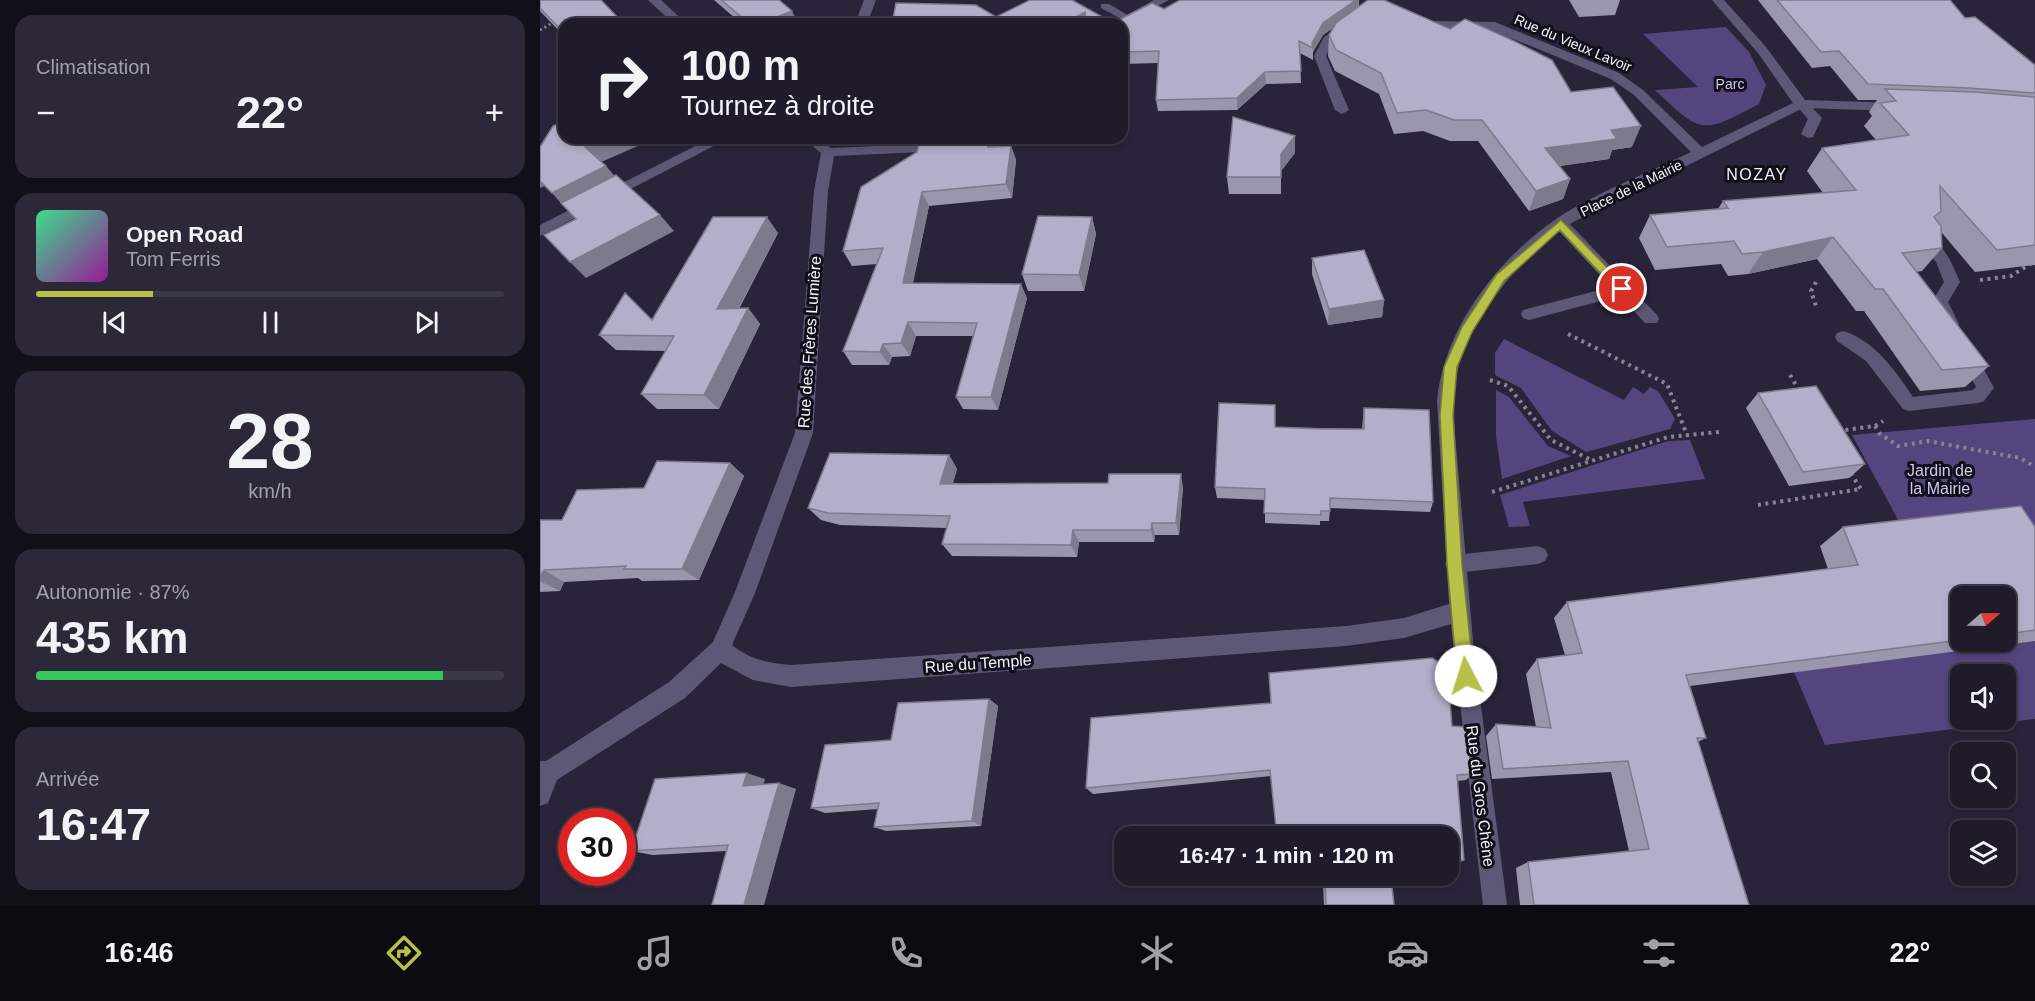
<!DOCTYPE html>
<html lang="fr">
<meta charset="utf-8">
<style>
:root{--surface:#1f1b2b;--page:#2c2837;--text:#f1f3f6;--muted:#a1a1a9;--line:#3c3947;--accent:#b7c148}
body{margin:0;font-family:Helvetica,sans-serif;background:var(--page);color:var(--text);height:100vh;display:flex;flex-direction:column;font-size:22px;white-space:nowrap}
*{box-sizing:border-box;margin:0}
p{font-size:20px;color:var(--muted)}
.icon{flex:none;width:33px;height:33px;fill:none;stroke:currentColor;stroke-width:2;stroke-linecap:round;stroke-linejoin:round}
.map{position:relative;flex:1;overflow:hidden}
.drawer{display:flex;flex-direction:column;gap:15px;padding:15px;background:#110f18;width:540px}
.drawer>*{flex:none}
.guide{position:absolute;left:18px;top:18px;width:570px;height:126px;border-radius:18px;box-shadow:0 3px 9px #0003,0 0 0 2px var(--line);background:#1f1b2b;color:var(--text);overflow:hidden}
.needle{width:39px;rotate:70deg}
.buttons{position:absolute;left:1410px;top:586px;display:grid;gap:12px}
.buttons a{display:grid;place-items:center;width:66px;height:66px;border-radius:12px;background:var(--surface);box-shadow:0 3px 9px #0003,0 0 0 2px var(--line);font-size:30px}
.speed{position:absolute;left:18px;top:808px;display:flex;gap:12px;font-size:30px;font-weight:700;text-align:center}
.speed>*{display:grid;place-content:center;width:78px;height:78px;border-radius:50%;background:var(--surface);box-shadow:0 3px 9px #0003,0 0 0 2px var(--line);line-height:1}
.speed .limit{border:9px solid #d22;background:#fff;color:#111}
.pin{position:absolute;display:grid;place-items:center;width:51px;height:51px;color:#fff;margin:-26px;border:3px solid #fff;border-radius:50%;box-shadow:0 2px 6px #0007}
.me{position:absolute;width:66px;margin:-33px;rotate:355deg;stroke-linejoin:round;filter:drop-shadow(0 0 4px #0008)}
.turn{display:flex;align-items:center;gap:21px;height:126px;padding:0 24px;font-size:27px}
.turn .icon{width:78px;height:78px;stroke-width:2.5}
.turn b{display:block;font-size:42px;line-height:51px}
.big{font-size:45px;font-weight:700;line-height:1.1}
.drawer .tile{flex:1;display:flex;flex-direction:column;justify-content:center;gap:9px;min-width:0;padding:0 21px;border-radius:18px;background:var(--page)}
.drawer .dial{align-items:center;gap:0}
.dial b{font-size:78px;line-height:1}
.song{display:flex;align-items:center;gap:18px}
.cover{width:72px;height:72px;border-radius:9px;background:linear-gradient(135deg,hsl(150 70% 55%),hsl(300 70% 35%))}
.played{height:6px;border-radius:3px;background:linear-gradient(90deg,var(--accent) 25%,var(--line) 25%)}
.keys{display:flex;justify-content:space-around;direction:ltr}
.heat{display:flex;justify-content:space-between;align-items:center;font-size:33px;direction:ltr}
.charge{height:9px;border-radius:4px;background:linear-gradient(90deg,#34c759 87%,var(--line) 0)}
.trip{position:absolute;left:574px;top:826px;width:345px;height:60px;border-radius:18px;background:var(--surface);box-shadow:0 3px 9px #0003,0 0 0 2px var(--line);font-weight:700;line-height:60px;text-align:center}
.tab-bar{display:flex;height:96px;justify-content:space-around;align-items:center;background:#0c0b11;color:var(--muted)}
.tab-bar .icon{width:42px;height:42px}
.tab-bar .on{color:var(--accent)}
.tab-bar b{font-size:27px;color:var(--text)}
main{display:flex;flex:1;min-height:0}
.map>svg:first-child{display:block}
.green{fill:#54457e;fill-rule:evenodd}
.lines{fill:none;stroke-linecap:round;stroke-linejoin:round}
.path-far1{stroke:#878394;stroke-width:3;stroke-dasharray:2 3;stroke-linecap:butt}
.path{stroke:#878394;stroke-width:4;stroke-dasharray:3 4.5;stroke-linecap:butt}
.service{fill:#5e5877;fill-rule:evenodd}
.minor{fill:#5e5877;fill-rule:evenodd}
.wall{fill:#9a96ad;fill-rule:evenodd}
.shaded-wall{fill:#7d7a8d}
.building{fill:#b3aec9;stroke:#7d7a8d;stroke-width:1.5}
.route{fill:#b7c148;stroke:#777d2f;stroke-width:1.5}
.labels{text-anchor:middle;stroke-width:6;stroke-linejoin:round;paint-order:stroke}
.far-street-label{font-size:14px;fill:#f4f2fe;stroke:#110f18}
.far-park-label{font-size:14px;fill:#cec6ef;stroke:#110f18}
.far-quarter-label{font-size:16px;letter-spacing:1.5px;fill:#f4f2fe;stroke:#110f18}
.street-label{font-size:16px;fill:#f4f2fe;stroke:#110f18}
.park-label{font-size:16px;fill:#cec6ef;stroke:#110f18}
</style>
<main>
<section class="drawer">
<div class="tile"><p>Climatisation</p>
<div class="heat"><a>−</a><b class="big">22°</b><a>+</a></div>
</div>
<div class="tile">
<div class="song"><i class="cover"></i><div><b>Open Road</b><p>Tom Ferris</p></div></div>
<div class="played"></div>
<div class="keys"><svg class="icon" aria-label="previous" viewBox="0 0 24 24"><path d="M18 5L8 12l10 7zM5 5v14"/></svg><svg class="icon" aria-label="pause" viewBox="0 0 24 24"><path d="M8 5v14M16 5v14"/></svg><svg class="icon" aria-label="next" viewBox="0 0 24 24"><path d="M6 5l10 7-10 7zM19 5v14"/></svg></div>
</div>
<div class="tile dial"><b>28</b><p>km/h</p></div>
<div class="tile"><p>Autonomie · 87%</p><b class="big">435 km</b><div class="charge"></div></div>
<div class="tile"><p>Arrivée</p><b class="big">16:47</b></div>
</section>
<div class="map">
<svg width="1495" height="905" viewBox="0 0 1495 905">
<rect width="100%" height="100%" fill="#292439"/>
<g class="green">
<path d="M1186,27l23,25 17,33 -7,19c-57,30 -57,31 -104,-14l43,-3 -55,-53z"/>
<polygon points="964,339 1084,400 1093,387 1104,394 1110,387 1118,391 1135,419 1130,429 1046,452 1012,431 981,388 955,375 955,353"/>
<polygon points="956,390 969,397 1008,446 1031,456 962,479 956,436"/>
<polygon points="1495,419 1495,603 1367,536 1312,435"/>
<polygon points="1150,440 1165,479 983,502 990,526 969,527 960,495 1128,441"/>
<path d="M1495,641v78l-210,26 -31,-73zM1420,675h46v45h-46z"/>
</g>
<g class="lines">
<polyline class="path-far1" points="0,30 14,22"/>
<g class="path">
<polyline points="1440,280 1471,276 1495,261"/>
<polyline points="1276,282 1271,291 1277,309"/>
<polyline points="1028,334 1127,384 1147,435"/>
<polyline points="1250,375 1260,392"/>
<polyline points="950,380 968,386 1011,440 1051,460"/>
<polyline points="1335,426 1339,433 1358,446 1388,441 1480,458 1495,467"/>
<polyline points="1298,431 1335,426 1343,421"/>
<polyline points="952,492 1128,437 1179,432"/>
<polyline points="1218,505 1321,489 1310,472"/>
</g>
<g class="service">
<polygon points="561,4 569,4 593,18 583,20 561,8"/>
<polygon points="1261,100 1266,101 1282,118 1273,137 1268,138 1261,134 1268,119 1255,104"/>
<polygon points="1021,219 1026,220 1117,315 1119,319 1117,323 1105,323 1080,296 989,320 983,318 981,314 983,310 1071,287 1016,228 1014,224 1016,220"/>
<path d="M1384,235c19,5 29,31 36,47l-12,20 11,22 -2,4h-12l-13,-26 12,-20 -8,-20 -19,-22z"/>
<path d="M1303,331c32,10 52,39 70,66l60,-7 3,-3 -17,-33 8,-6 6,1 21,39 -10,13 -6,2 -69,8 -6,-2 -37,-48 -29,-20 -2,-4 2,-4z"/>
<polygon points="998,546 1005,549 1008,555 1005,561 998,564 915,573 908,570 905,564 908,558 915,555"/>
</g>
<g class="minor">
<polygon points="108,0 121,0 147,24 134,24"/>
<polygon points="324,0 336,0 327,24 315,24"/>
<polygon points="614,0 629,0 582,26 570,24"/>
<path d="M829,0h15l43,21 68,1 124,51 24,17 59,57 91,-44 -35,-50 -46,-53h12l42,47 39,53 91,3 7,4 -7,4 -93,-3 -226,112c-49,26 -105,95 -119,149 -5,22 -4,44 -3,65l19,218 33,253h-24l-32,-281 -47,14 -58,8 -555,41 -38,-7 -32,-17 -36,35 -128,82 -9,23 -8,3v-45h6l123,-79 44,-40 22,-50 60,-159 19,-242 7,-38 -19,-15h16l13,10 112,-5 7,4 -7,4 -109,5 -6,35 -15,242 -58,160 -23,52c19,15 36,18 59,20l555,-39 58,-8 45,-14 -12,-203c7,-73 60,-141 119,-182 37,-25 94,-47 135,-67l-57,-57 -23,-16 -122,-50 -68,-1z"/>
<polygon points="808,22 814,26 793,42 786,56 809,110 802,114 795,110 774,56 784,37"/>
<polygon points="171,138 189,138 0,236 0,225"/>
<polygon points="445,138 474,138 472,141 431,149 424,145 426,142"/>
</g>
</g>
<g class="wall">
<polygon points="0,0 24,24 24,36 0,11"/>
<polygon points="174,0 239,0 258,23 256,24 202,24"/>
<polygon points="640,0 819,0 819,7 1031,92 1092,147 1072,150 1069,159 1019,166 1030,179 1023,199 989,211 938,141 910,141 883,131 854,134 839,94 795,71 788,56 789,35 793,28 783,35 773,52 773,60 760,53 761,83 726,84 697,110 618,111 616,100 618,63 582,64 582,24 456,17 573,23 624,9"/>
<polygon points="1029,0 1080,0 1075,15 1039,17"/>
<polygon points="1218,0 1410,0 1425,18 1495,65 1495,265 1435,272 1402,233 1402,248 1382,271 1376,272 1449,366 1425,387 1380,391 1324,311 1316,311 1277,259 1208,274 1188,276 1181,264 1115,270 1099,238 1110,215 1178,209 1183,201 1283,193 1267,171 1282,148 1336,140 1324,126 1332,116 1329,112 1337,100 1318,100 1290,66 1272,68"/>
<polygon points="388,138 452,138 455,147 471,146 476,160 472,198 389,206 373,283 487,298 458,410 423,409 416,397 433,336 376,336 370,356 352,357 349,365 312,365 303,351 337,264 312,266 303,251 377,152 388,139"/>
<polygon points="755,153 741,171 741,194 689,194 687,177"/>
<polygon points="552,217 556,234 544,291 488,291 482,274"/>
<polygon points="238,233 199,309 208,308 220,324 179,409 117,409 101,394 125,351 76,350 59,335 112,320"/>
<polygon points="772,258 844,300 842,317 788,325 772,274"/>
<polygon points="1218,393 1325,464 1309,478 1249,486 1206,408"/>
<polygon points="824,408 893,502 890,512 790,508 789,521 780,521 780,525 725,523 725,500 677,498 675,487 736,427 822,429"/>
<polygon points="409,455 417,469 413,483 643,487 639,535 615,535 614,542 539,542 537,557 412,556 402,544 407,528 300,525 281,520 268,508"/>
<polygon points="190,463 204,476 159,580 102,581 98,578 24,582 20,591 0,592 0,520 22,520 104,488"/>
<path d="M1303,527h192v114l-345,45 16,52 -8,4 51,163h-229l-4,-37 12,-6 101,-11 -18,-79 -119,7 -6,-43 10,-12 40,3 -10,-53 11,-15 28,-4 -11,-37 13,-16 261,-33 -8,-23zM1420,597h46v45h-46z"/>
<polygon points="449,699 458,706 441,826 346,831 334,827 338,809 285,813 271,808 351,740"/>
<polygon points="912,726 932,774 926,780 917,781 924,860 918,864 909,864 909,837 731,776 553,794 546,788"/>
<polygon points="225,779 223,784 256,789 186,851 113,855 91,851"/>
<polygon points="741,876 851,876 854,905 784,905 783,883 742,887"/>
</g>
<g class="shaded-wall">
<polygon points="816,0 819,0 818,10 783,35 773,52 772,43 783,23"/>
<polygon points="252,11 258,23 256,24 219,24"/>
<polygon points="545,12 546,24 523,24"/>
<polygon points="725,72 726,84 697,110 697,98"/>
<polygon points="1101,126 1092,147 1072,150 1069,159 999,169 1005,148 1071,130"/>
<polygon points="755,136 755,153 741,171 741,154"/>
<polygon points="66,138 116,138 59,163 45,147"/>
<polygon points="450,138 452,138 455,148 448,147"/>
<polygon points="471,146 476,160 472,198 466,184"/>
<polygon points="66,166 80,182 26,209 12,193"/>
<polygon points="1030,179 1023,199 989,211 996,191"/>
<polygon points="0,181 5,186 0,188"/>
<polygon points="382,192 389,206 370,296 363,283"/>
<polygon points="120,215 134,231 46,278 30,262"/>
<polygon points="227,217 238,233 190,324 177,309"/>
<polygon points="552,217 556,234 544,291 539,275"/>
<polygon points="1293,237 1277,259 1208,274 1223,252"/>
<polygon points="481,284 487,298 458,410 451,397"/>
<polygon points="844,300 842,317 788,325 789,309"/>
<polygon points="208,308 220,324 179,409 164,395"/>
<polygon points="368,322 376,336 370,356 361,343"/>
<polygon points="343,344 352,357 349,365 340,352"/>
<polygon points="409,455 417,469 409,496 400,484"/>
<polygon points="190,463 204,476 159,580 142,569"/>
<polygon points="641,474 643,487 639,535 636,523"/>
<polygon points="612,523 615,535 614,542 611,530"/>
<polygon points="533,530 539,542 537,557 531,545"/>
<polygon points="4,570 24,582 20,591 0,581 0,578"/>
<polygon points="449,699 458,706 441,826 432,821"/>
<polygon points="207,773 225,779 221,792 203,786"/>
<polygon points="239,783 256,789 224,905 204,905"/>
</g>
<g class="building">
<polygon points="0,0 61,0 84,24 24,24 24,33 0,8"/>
<polygon points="181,0 239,0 252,11 219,24 210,24"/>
<polygon points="490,0 532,0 573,23 612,3 624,9 640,0 816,0 783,23 772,43 773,48 759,41 761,71 725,72 697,98 616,100 619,51 582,52 582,24 546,24 545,12 523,24 352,24 356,3 436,5 456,17"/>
<polygon points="828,0 844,0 910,29 925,19 970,39 1012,60 1031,92 1073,87 1101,126 1071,130 1077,139 1005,148 1030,179 996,191 942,120 914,120 886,110 857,113 841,73 796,50 789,35 796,23"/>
<polygon points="1237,0 1410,0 1425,18 1435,17 1495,65 1495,93 1429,88 1328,84 1299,51 1281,52"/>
<polygon points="1345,89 1435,92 1495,97 1495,245 1457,250 1400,186 1401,211 1394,217 1401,226 1402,248 1362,253 1449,366 1402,370 1343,289 1335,289 1293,237 1223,252 1202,254 1194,241 1127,247 1110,215 1188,208 1183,201 1316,190 1282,148 1369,135 1340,103 1356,101"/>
<polygon points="693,117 755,136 741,154 741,177 687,177"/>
<polygon points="24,121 24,138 66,138 45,147 66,166 12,193 0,181 0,147 13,126"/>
<polygon points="409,138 450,138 448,147 471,146 466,184 382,192 363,283 481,284 451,397 416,397 437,323 368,322 361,343 343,344 340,352 303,351 343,248 303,251 321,187 377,152 380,139"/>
<polygon points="76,175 120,215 30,262 4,235 36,219 21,203"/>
<polygon points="498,216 552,217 539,275 482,274"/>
<polygon points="173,217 227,217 177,309 208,308 164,395 101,394 134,336 59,335 85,293 112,320"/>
<polygon points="824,250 844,300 789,309 772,258"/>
<polygon points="1276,386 1325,464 1263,472 1218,393"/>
<polygon points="679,403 735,405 735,427 781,429 824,429 824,408 889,410 893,502 790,498 790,511 781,511 781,515 724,513 725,489 675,487"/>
<polygon points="290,453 409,455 400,484 568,483 569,474 641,474 636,523 612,523 611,530 533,530 531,545 402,544 410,516 288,513 268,508"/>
<polygon points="117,461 190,463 142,569 84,569 86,566 4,570 0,578 0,520 22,520 37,490 104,488"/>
<polygon points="1481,506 1495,527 1495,630 1466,634 1466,597 1420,597 1420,640 1146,675 1166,738 1157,738 1209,905 994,905 988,862 1109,849 1088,761 963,769 956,724 1011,728 997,659 1042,653 1027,602 1318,565 1303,527"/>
<polygon points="892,658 907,667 912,726 926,727 932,774 917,775 924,860 909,861 909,837 737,837 730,770 546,788 551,718 731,703 729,673"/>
<polygon points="449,699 432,821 334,827 339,803 271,808 285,745 351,740 358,703"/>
<polygon points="207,773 203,786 239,783 204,905 172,905 188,845 91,851 115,779"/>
<polygon points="741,876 851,876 854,905 786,905 785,880 741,884"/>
</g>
<polygon class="route" points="1021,220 1088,289 1086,292 1078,292 1020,230 964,281 932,332 917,367 913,415 922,564 934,676 931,682 926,684 920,682 917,676 907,564 900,415 904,367 922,327 956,275"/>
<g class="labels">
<g class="far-street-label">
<text transform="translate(1033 43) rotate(23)" y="5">Rue du Vieux Lavoir</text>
<text transform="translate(1091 188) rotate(-26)" y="5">Place de la Mairie</text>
</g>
<g class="far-park-label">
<text x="1190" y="89">Parc</text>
</g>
<g class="far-quarter-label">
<text x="1217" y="180">NOZAY</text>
</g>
<g class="street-label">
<text transform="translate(269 342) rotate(-86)" y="6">Rue des Frères Lumière</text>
<text transform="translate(438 663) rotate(-4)" y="6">Rue du Temple</text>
<text transform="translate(941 796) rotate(83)" y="6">Rue du Gros Chêne</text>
</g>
<g class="park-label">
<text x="1400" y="476">Jardin de<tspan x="1400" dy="18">la Mairie</tspan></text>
</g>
</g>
</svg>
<div class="buttons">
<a><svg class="needle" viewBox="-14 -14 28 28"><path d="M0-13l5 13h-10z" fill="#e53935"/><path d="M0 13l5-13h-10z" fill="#a1a1a9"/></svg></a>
<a><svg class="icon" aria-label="sound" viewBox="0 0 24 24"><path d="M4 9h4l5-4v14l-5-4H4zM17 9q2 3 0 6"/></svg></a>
<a><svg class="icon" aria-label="search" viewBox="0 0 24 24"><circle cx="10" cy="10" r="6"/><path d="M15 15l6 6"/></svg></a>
<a><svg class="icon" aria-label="layers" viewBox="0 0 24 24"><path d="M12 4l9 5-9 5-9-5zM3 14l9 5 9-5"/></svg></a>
</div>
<div class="speed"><div class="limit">30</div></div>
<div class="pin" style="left:1082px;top:289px;background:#d93025"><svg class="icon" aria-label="arrive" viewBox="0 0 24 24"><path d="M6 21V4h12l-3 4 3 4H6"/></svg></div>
<svg class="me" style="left:926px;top:676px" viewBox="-20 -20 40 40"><circle r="19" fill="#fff"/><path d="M0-13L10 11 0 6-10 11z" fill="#b7c148"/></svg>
<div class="trip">16:47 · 1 min · 120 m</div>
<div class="guide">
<div class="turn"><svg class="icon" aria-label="right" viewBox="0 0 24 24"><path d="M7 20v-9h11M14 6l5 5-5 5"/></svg><div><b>100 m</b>Tournez à droite</div></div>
</div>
</div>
</main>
<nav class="tab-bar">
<b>16:46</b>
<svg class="icon on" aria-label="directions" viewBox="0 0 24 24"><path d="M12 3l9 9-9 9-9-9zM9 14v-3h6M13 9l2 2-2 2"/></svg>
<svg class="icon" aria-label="music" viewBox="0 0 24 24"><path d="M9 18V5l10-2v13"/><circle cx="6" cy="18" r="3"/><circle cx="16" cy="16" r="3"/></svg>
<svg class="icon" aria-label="phone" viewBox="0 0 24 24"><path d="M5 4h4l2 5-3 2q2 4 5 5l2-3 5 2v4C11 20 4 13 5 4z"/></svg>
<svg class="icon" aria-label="climate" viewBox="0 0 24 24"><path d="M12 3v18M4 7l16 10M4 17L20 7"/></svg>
<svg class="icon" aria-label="car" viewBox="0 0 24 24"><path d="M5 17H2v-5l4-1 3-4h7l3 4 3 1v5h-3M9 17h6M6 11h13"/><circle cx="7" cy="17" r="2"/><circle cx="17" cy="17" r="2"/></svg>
<svg class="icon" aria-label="filters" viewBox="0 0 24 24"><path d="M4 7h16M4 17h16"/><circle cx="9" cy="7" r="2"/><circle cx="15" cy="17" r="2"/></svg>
<b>22°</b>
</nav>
